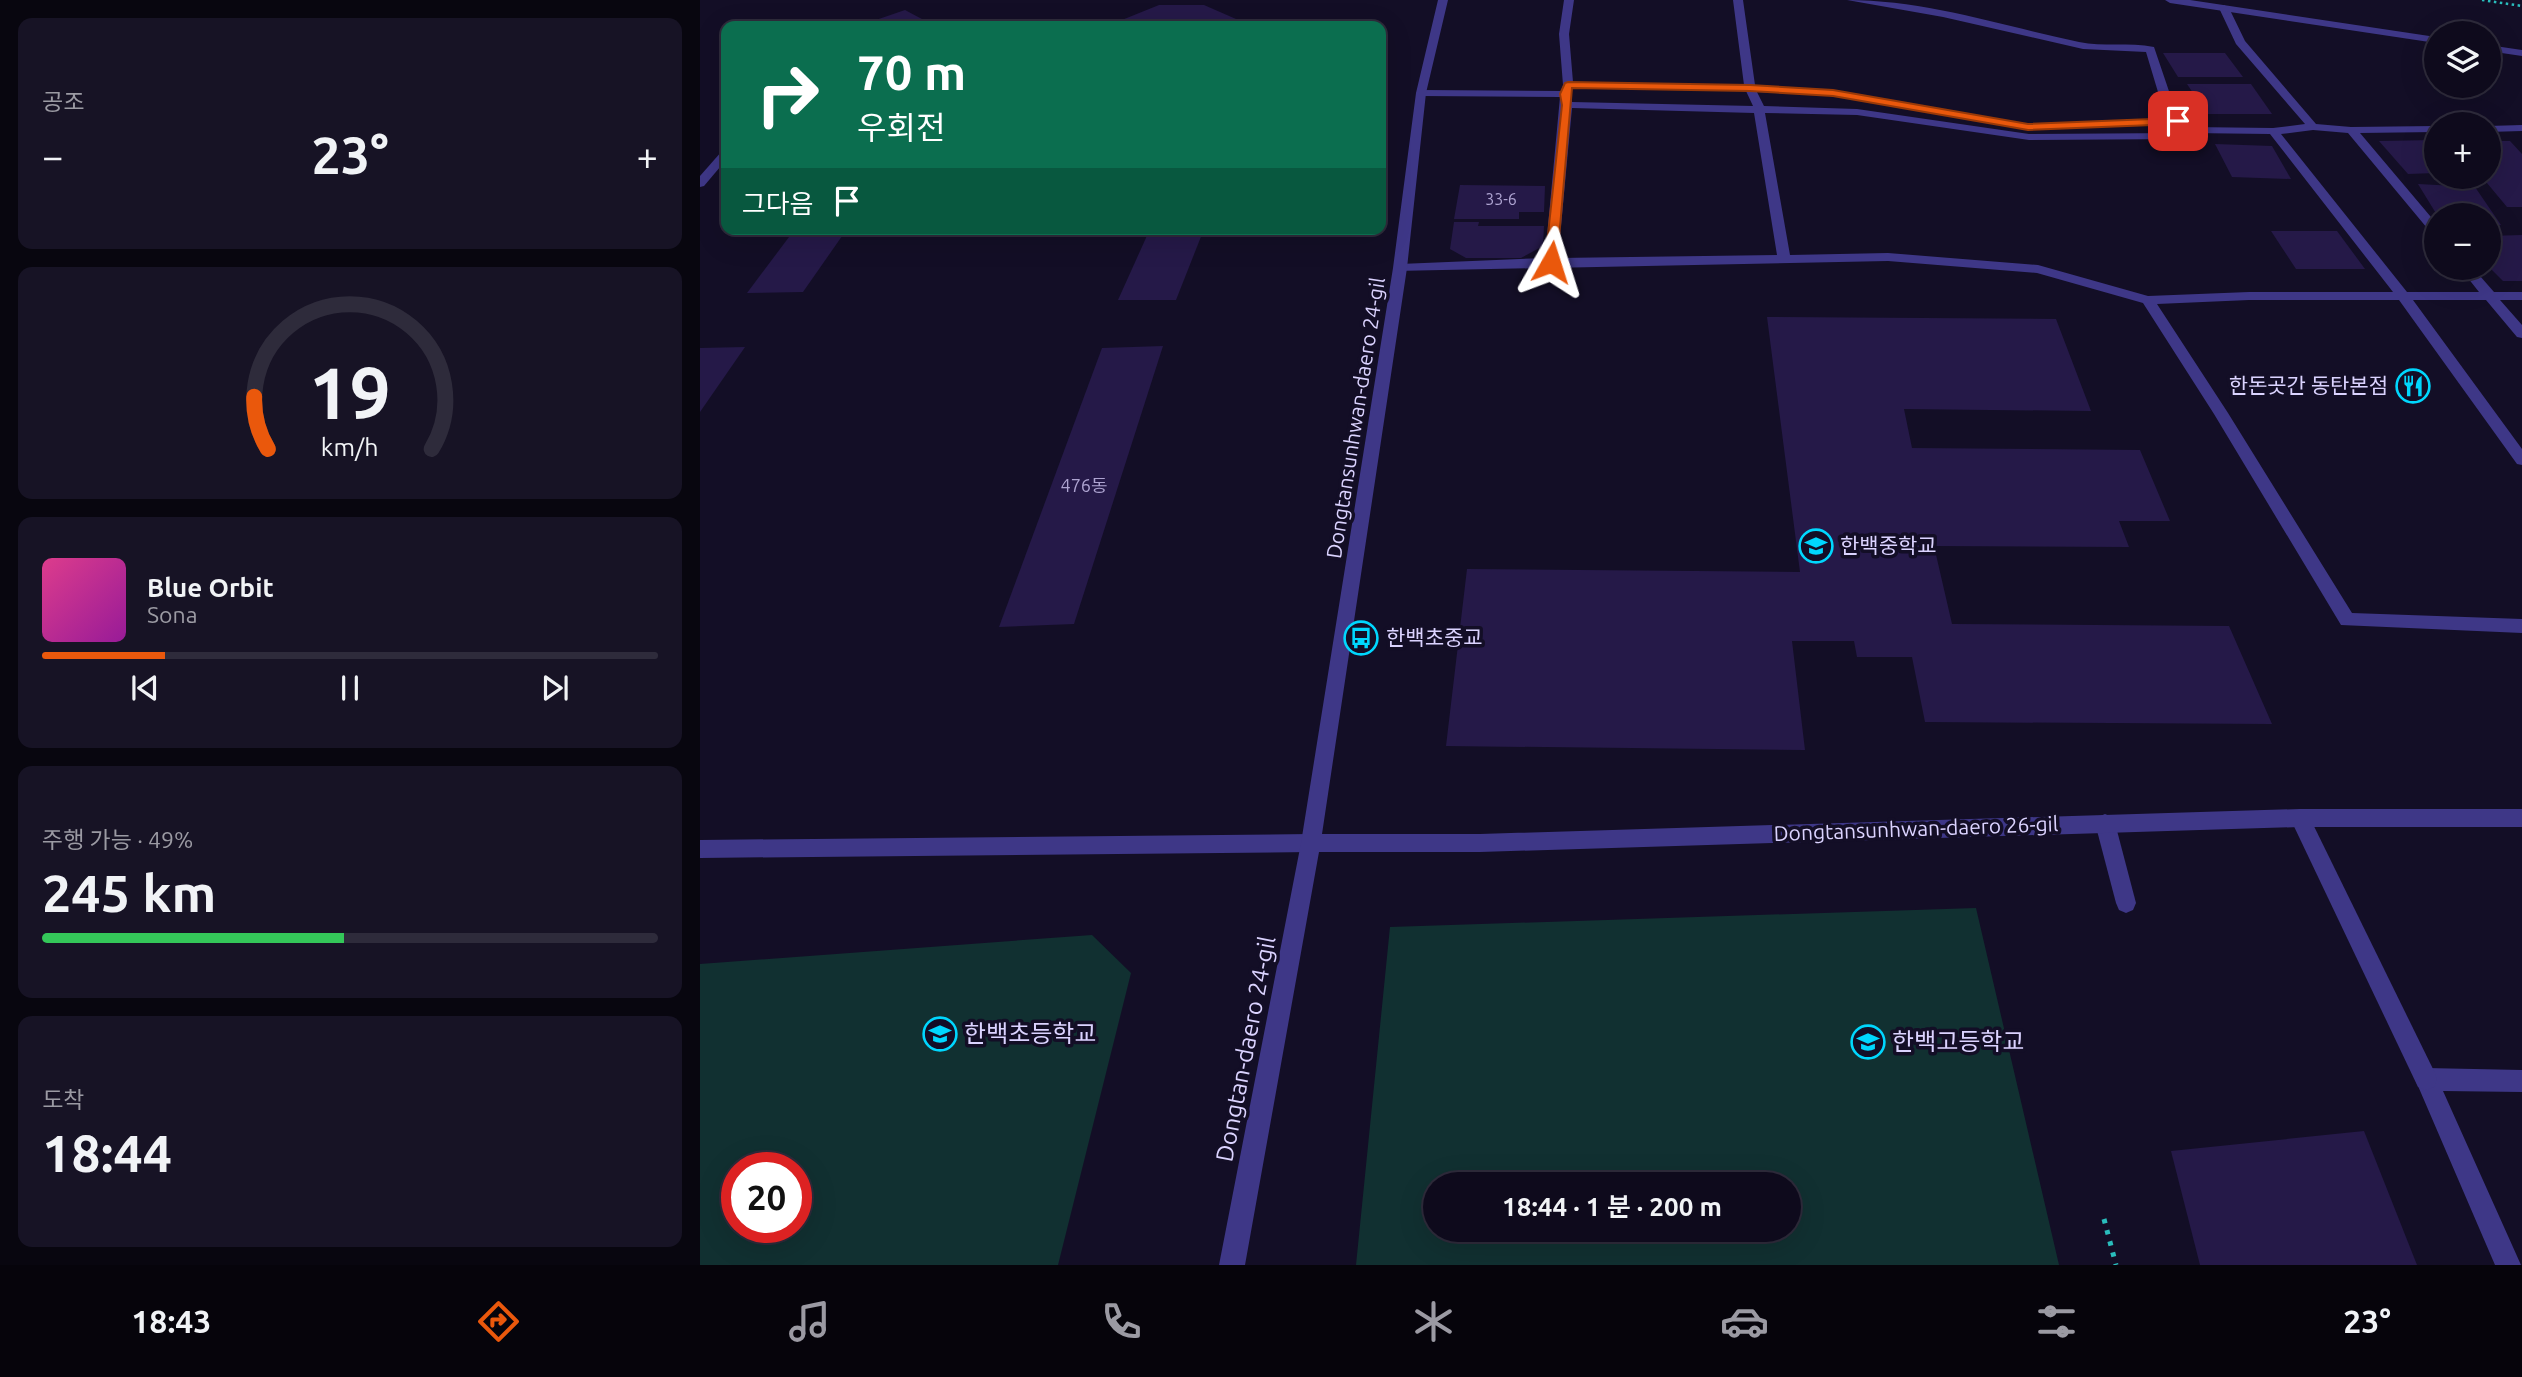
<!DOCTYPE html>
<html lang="ko">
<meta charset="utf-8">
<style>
:root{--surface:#0e0a1c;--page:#171325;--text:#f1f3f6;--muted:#9b9aa3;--line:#2e2b3b;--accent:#ea580c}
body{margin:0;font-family:Ubuntu,"Noto Sans KR",sans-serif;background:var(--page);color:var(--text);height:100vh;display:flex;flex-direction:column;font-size:26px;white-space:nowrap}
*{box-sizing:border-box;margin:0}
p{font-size:23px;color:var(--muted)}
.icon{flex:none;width:38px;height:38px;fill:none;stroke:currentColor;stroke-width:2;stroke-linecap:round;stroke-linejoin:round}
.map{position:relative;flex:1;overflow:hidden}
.details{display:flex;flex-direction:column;gap:18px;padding:18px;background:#08060f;width:700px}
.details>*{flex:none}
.hud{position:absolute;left:21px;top:21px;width:665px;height:214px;border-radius:14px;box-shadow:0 7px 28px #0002,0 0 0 2px var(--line);background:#0b6e4f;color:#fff;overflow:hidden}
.buttons{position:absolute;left:1724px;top:21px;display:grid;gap:14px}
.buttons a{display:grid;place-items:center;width:77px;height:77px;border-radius:50%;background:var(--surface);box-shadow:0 7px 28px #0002,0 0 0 2px var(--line);font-size:35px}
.speed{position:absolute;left:21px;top:1152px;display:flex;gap:14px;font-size:35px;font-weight:700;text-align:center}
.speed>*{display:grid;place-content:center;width:91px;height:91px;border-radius:50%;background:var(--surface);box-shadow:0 7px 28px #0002,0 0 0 2px var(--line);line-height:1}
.speed .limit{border:10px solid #d22;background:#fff;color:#111}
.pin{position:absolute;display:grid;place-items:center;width:60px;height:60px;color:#fff;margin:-30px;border-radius:14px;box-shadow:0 4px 10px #0006}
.me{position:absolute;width:77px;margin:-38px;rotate:6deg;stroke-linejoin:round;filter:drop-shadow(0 0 5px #0008)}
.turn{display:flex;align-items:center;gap:24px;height:147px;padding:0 21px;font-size:32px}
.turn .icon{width:91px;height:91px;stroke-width:2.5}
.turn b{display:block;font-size:49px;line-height:60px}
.then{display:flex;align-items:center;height:66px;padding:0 21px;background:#0003;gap:14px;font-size:26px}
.big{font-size:52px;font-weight:600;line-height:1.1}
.details .card{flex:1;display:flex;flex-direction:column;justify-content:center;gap:10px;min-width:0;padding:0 24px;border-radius:14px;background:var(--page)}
.details .dial{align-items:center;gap:0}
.dial svg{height:182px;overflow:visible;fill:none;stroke:var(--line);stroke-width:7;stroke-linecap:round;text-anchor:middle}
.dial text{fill:var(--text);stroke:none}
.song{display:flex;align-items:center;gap:21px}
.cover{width:84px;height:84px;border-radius:10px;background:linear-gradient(135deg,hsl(330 70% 55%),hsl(300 70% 35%))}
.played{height:7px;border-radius:4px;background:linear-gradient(90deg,var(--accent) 20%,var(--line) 20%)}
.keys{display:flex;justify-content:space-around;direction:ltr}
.heat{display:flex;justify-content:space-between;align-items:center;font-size:38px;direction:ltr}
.charge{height:10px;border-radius:5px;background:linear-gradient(90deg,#34c759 49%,var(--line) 0)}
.trip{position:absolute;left:723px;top:1172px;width:378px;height:70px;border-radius:35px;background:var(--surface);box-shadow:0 7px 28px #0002,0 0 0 2px var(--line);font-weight:600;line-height:70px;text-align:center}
.tabs{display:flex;height:112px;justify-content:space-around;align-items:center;background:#06040b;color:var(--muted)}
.tabs .icon{width:49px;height:49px}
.tabs .on{color:var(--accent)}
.tabs b{font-size:32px;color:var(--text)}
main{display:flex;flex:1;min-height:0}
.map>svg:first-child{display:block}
.green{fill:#113031;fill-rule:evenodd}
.building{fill:#251948}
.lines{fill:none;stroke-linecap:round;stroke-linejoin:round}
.path-far1{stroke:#2abdbc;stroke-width:2.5;stroke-dasharray:2.5 3.5;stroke-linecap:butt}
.path{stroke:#2abdbc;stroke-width:5;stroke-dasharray:4.5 7;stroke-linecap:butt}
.service{fill:#3e3787;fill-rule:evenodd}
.pedestrian{fill:#3e3787;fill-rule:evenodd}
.minor{fill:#3e3787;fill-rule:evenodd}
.tertiary{fill:#3e3787;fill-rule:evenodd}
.route{fill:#ea580c;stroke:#983908;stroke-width:2}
.labels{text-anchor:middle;stroke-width:7;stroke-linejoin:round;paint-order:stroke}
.far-number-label{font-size:16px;fill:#aea4d1}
.number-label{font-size:18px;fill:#aea4d1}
.poi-label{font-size:21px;fill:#dbd3ff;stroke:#130e26;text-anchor:start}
.street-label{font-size:21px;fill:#dbd3ff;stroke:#130e26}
.near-poi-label{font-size:24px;fill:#dbd3ff;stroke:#130e26;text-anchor:start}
.near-street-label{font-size:24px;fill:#dbd3ff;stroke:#130e26}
</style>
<main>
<section class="details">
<div class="card"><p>공조</p>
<div class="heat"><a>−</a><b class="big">23°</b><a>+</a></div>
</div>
<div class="card dial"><svg viewBox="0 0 100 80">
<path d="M14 69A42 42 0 1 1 86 69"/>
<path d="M14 69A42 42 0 0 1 8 46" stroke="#ea580c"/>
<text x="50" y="56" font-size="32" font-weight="700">19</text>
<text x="50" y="72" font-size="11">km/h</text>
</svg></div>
<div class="card">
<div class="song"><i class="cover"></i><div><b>Blue Orbit</b><p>Sona</p></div></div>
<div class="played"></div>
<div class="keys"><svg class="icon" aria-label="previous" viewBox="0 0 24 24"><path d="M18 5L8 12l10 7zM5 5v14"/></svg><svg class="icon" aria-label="pause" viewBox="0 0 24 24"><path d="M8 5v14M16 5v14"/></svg><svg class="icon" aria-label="next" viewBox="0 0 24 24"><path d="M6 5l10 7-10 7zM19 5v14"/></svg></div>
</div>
<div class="card"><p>주행 가능 · 49%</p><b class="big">245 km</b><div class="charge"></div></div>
<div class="card"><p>도착</p><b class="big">18:44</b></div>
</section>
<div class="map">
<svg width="1822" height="1265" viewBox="0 0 1822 1265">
<rect width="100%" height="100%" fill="#130e26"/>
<g class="green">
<path d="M1276,908l83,357h-703l34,-338zM735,1185h353v45h-353z"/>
<path d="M392,935l39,38 -73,292h-358v-301zM37,1167h59v60h-59z"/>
</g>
<g class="building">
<polygon points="459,5 504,5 552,26 407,26"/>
<polygon points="205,10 235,26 177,26 170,22"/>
<polygon points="1463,53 1525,53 1543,77 1478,77"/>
<polygon points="1487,84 1551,84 1572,114 1507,114"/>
<polygon points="1736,140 1736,173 1708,174 1679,141"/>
<polygon points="1788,141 1810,141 1822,154 1822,207 1807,207 1782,177 1788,177"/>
<polygon points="1515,144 1572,146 1591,179 1532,177"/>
<polygon points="1718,184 1775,187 1801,225 1788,225 1788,215 1737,215"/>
<polygon points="760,185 845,186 844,212 819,212 819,219 754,219"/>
<polygon points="754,222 779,222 778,226 844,226 843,246 821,258 766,258 750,249"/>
<polygon points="95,229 147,229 103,292 47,293"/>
<polygon points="450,229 504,229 476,300 418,300"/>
<polygon points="1571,231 1637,231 1665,269 1596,269"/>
<polygon points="1822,235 1822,281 1803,281 1788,266 1788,236"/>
<polygon points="1067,317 1356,319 1391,411 1204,409 1212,448 1440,450 1470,521 1419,521 1429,547 1234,546 1252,624 1529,626 1572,724 1225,722 1212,657 1157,657 1154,641 1092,641 1105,750 746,746 767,569 1100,572"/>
<polygon points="463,346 374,624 299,627 402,348"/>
<polygon points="45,347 0,412 0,348"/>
<polygon points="1664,1131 1717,1265 1500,1265 1471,1151"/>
</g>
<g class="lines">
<polyline class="path-far1" points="1782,0 1822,6"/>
<polyline class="path" points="1404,1219 1416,1265"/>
<g class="service">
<path d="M864,0h10l-5,34 4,48 171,3 -11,-85h10l12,85 79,5 138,24 6,3 -6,3 -138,-24 -77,-4 7,14 93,3 172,25 151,-1 1,-3 -5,-6 -100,4 -6,-3 6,-3 95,-4 -13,-26 -12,-40 -63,-3 -140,-32 -96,-17c79,0 156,26 232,42 24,5 50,0 75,5l19,56 17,24 83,1 32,-4 -69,-80 -17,-36 5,-3 5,3 16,33 71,83 35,3 85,-1v6l-76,1 76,90v12l-4,-1 -84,-101 -35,-3 -32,4 126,158h72l-19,-24h13l21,24h28v8h-22l22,25v13l-5,-1 -31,-37h-73l109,149v16l-5,-1 -118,-164h-150l-92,4 71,109 124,200 170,6v14l-181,-8 -127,-211 -71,-111 -106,-30 -149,-12 -493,10v-6l5,-1 145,-6 15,-161 -139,-1 -5,-3 5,-3 140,1 2,-6 -4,-51zM872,88l174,3 7,15 -181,-4zM872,108l182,5 23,142 -219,3zM1065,113l92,2 172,25 154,-1 7,-6 80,1 123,158h-144l-101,4 -110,-31 -150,-12 -98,2z"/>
<polygon points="1822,125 1822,131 1788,132 1788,126"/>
<polygon points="26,150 26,160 4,186 0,187 0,176 22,151"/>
<polygon points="1405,814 1412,817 1415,823 1436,903 1433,910 1426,913 1419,910 1416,903 1395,823 1398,817"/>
<polygon points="1726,1068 1822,1070 1822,1092 1743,1091 1821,1265 1795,1265 1715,1079 1718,1071"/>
</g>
<polygon class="pedestrian" points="1600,809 1607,812 1734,1071 1737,1079 1734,1087 1726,1090 1718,1087 1590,818 1593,812"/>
<polygon class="minor" points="611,834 618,837 621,843 618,849 611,852 0,858 0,840"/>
<g class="tertiary">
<polygon points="738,0 748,0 726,93 707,268 622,834 780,834 1600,809 1822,809 1822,827 1600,827 780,852 619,852 545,1265 519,1265 601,843 693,268 716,93"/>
<polygon points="1465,0 1490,0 1736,37 1736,43 1470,3"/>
<polygon points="1788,45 1822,50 1822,56 1788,51"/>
</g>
</g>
<polygon class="route" points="868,82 1050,85 1133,90 1328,124 1478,118 1483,121 1478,124 1328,130 1133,96 1050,91 872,88 857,262 851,266 845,262 862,105 860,94 865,83"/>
<defs>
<symbol id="restaurant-ring" viewBox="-11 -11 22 22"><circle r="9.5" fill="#130e26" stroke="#00d7fe" stroke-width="1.5"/><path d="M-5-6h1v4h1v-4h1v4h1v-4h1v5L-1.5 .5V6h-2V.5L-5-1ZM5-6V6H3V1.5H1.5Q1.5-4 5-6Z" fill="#00d7fe"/></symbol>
<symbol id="school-ring" viewBox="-11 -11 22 22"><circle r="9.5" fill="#130e26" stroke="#00d7fe" stroke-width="1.5"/><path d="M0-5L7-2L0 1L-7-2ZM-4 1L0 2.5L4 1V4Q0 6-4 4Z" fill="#00d7fe"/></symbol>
<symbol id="bus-ring" viewBox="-11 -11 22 22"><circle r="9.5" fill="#130e26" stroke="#00d7fe" stroke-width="1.5"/><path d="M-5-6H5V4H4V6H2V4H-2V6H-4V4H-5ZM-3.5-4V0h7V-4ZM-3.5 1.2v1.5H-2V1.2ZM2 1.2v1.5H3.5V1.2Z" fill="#00d7fe"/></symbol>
</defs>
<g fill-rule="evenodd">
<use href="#restaurant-ring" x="1694" y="367" width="38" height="38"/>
<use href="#school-ring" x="1097" y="527" width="38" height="38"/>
<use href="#bus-ring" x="642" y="619" width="38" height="38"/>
<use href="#school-ring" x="221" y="1015" width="38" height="38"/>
<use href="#school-ring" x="1149" y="1023" width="38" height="38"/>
</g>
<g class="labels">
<g class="far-number-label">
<text x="801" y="205">33-6</text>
</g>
<g class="number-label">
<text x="384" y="492">476동</text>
</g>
<g class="poi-label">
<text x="1688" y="393" text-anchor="end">한돈곳간 동탄본점</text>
<text x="1140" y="553">한백중학교</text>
<text x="686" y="645">한백초중교</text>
</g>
<g class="street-label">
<text transform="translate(656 418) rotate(-81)" y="7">Dongtansunhwan-daero 24-gil</text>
<text transform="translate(1216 829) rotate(-2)" y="7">Dongtansunhwan-daero 26-gil</text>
</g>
<g class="near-poi-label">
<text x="264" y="1042">한백초등학교</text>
<text x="1192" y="1050">한백고등학교</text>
</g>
<g class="near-street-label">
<text transform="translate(546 1049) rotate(-79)" y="8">Dongtan-daero 24-gil</text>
</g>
</g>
</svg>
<div class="buttons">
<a><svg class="icon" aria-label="layers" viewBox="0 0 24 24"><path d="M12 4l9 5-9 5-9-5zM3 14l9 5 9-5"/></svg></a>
<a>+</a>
<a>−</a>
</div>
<div class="speed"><div class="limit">20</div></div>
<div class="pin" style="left:1478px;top:121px;background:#d93025"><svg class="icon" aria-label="arrive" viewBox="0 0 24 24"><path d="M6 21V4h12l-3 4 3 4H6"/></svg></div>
<svg class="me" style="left:851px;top:262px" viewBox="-20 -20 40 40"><path d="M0-17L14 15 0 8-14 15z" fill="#ea580c" stroke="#fff" stroke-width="4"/></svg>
<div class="trip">18:44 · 1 분 · 200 m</div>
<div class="hud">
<div class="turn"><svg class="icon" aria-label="right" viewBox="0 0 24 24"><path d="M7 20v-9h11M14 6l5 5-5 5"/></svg><div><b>70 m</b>우회전</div></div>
<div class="then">그다음<svg class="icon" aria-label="arrive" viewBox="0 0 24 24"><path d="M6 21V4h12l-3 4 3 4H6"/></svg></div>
</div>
</div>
</main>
<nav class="tabs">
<b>18:43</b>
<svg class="icon on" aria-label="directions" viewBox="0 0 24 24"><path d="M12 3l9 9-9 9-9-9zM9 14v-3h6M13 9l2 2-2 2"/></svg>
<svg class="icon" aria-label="music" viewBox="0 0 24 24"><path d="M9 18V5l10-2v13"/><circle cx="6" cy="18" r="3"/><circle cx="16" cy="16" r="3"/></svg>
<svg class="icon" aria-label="phone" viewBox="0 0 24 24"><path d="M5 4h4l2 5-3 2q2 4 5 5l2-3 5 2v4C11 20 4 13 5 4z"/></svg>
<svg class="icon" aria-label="climate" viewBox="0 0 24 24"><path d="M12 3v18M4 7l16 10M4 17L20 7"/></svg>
<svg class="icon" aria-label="car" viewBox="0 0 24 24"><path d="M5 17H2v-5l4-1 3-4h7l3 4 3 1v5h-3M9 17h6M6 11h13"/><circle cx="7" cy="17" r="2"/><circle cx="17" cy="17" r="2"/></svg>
<svg class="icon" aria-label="filters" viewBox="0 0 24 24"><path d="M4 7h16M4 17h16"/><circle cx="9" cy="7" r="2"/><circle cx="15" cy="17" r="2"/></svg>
<b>23°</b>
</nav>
